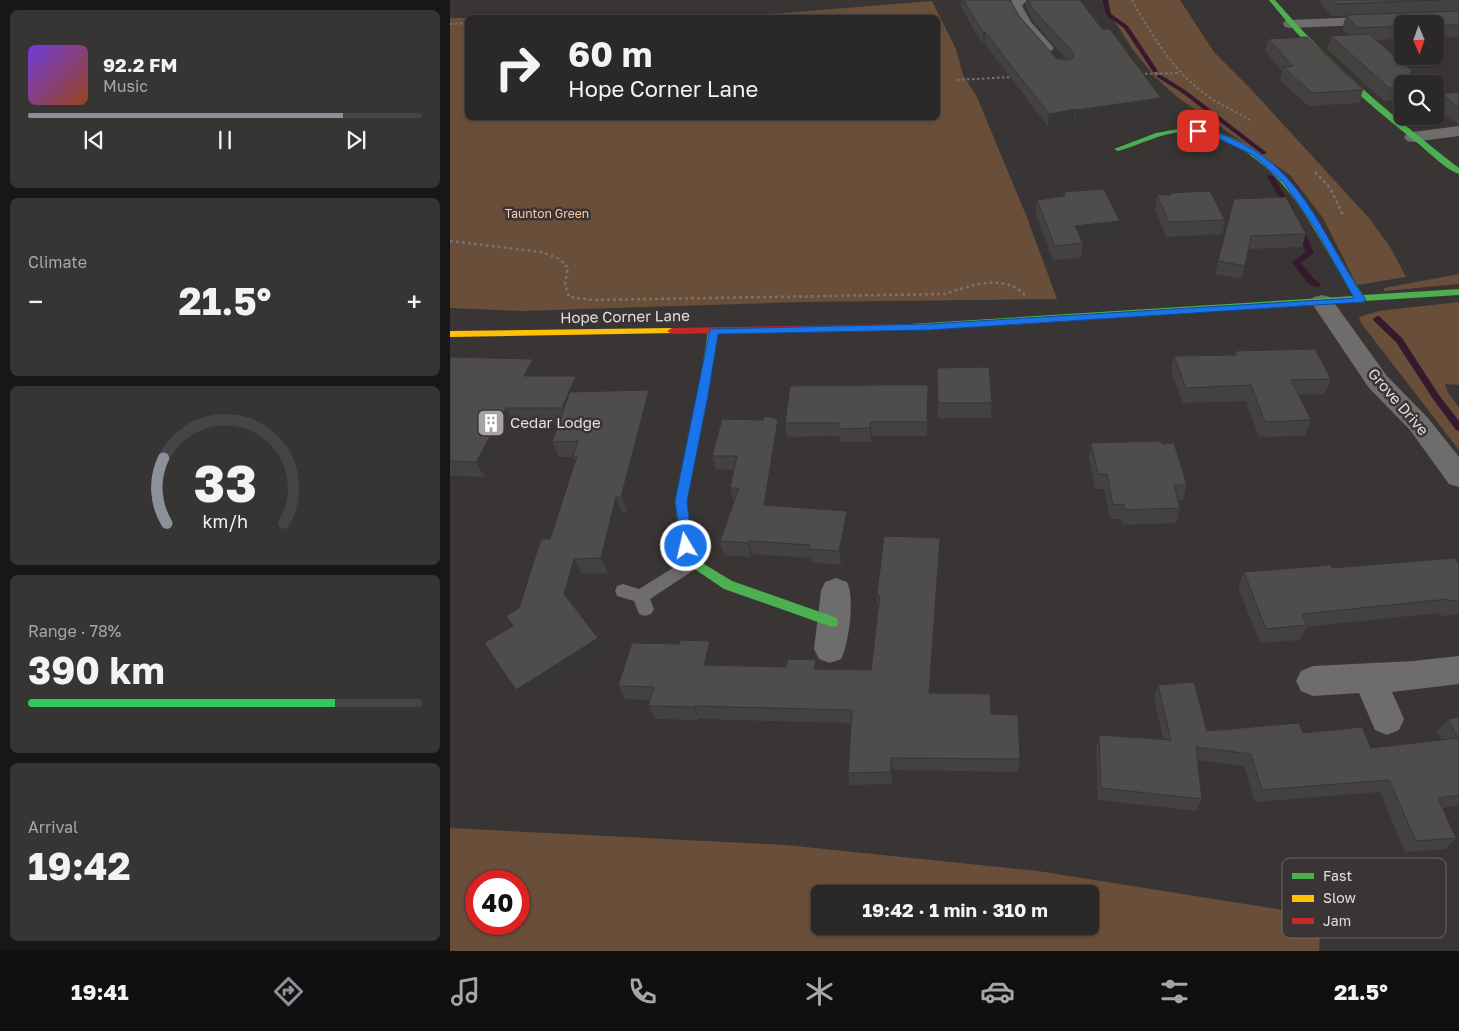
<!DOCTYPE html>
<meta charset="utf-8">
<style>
:root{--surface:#2b2828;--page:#373434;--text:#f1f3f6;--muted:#a6a6a8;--line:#474445;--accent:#8c9099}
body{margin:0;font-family:"Golos Text",sans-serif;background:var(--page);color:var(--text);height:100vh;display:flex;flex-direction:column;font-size:19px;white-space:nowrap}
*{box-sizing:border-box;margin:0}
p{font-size:16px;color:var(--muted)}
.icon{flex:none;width:28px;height:28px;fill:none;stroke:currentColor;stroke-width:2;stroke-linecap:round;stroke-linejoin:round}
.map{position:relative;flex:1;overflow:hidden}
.drawer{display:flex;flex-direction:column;gap:10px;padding:10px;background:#181616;width:450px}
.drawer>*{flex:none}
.guide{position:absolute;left:15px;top:15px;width:475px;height:105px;border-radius:8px;box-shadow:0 1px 4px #0004,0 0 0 1px var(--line);background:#2b2828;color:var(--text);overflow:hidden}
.needle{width:32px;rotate:178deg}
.fabs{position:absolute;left:944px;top:15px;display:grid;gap:10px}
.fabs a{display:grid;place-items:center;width:50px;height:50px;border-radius:8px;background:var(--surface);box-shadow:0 1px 4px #0004,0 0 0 1px var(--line);font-size:25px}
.speed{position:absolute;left:15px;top:870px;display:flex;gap:10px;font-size:25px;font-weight:700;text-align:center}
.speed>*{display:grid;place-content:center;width:65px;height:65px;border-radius:50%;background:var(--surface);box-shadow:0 1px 4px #0004,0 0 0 1px var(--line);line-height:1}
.speed .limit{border:8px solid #d22;background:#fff;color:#111}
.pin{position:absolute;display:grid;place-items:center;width:42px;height:42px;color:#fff;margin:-21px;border-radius:10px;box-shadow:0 2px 8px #0006}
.me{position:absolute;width:55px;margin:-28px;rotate:351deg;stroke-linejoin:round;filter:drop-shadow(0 0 4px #0008)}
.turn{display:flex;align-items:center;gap:18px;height:105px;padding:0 20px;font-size:22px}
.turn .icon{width:65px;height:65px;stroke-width:2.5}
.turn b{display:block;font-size:35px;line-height:42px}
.big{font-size:38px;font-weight:700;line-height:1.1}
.drawer .card{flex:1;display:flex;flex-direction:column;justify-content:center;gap:8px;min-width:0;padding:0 18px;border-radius:8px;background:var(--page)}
.drawer .dial{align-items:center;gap:0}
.dial svg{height:130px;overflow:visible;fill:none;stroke:var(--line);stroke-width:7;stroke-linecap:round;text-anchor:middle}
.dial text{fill:var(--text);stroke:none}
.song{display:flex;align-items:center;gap:15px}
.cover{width:60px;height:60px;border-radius:8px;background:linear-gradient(135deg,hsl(260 70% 55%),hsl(20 70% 35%))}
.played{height:5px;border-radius:2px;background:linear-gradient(90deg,var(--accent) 80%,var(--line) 80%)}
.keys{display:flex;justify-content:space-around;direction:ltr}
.heat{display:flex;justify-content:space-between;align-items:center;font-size:28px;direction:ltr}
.charge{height:8px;border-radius:4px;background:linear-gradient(90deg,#34c759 78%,var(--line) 0)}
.trip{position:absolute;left:361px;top:885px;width:288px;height:50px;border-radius:8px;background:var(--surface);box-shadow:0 1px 4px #0004,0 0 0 1px var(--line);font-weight:700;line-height:50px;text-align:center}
.tabs{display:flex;height:80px;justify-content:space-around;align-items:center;background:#111010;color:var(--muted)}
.tabs .icon{width:35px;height:35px}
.tabs .selected{color:var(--accent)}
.tabs b{font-size:22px;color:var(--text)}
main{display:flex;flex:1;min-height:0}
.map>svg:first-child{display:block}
.green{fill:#694e39;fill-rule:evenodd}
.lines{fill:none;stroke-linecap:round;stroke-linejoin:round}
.stream{fill:#36192d;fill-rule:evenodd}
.path-far1{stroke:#747372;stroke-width:2;stroke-dasharray:2.5 2.5;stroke-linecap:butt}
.path{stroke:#747372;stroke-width:2.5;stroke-dasharray:3 3;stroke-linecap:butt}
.lane{fill:#6f6c6c;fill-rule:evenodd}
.street{fill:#6f6c6c;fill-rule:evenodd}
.fast{fill:#4caf50;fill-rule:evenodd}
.slow{fill:#ffc107;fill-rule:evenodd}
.jam{fill:#c62828;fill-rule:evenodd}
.wall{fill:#444141}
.shaded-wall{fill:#373535}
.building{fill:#4f4c4c;stroke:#373535}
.route{fill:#1a73e8;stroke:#114b97}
.labels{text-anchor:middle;stroke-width:5;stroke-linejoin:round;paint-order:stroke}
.far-park-label{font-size:12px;fill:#fdcda8;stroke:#3a3434}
.street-label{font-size:15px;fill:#e2dede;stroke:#3a3434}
.poi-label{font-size:15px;fill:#e2dede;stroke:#3a3434;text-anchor:start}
.key{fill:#3a3434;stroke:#6c6767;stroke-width:1}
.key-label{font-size:14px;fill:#e2dede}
</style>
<main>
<section class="drawer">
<div class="card">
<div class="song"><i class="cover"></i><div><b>92.2 FM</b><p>Music</p></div></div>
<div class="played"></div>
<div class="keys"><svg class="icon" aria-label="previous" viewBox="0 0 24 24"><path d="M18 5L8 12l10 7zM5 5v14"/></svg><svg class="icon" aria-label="pause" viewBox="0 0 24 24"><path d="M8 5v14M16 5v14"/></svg><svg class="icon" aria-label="next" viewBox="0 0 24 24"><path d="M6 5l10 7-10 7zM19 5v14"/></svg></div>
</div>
<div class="card"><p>Climate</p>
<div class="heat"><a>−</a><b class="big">21.5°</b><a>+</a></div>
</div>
<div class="card dial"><svg viewBox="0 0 100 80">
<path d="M14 69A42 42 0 1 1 86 69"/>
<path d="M14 69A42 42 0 0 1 12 29" stroke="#8c9099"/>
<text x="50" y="56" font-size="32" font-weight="700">33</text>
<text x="50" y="72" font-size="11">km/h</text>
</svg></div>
<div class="card"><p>Range · 78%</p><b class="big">390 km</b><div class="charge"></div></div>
<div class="card"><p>Arrival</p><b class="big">19:42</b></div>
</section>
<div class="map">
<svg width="1009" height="951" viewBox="0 0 1009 951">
<rect width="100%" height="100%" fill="#393535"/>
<g class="green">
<polygon points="651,0 730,0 764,52 799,87 919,218 940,247 956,277 907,285 873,218 840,175 727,97 705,77 683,50"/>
<polygon points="482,1 506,49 513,75 527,97 576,215 607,299 354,302 72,311 0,308 0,18 17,18 18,118 488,118 488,18 285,17"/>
<polygon points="1009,274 1009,284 934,291 934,288"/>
<polygon points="1009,302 1009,385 995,384 998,393 1009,407 1009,450 911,323 909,317 929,311"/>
<path d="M0,828l336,17 252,26 283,45 -2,35h-869zM69,881v43h-43v-43zM370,894h270v32h-270z"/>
</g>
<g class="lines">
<g class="stream">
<polygon points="652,0 658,0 661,14 678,26 708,71 707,72 703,72 674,28 657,16"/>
<polygon points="707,75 711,75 735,90 816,152 816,154 812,154 731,92 707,77"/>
<polygon points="818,175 823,176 843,208 842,210 835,208 817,176"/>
<path d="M846,226h3l4,2 11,25 -13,10 13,16 6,4v4c-13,1 -21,-16 -28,-25l14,-10 -11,-24z"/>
<polygon points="927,316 930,317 952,338 989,395 1009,421 1009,431 1006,430 983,399 946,342 924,321 923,319"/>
</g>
<g class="path-far1">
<path d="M682,0c21,38 44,75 80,99 12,8 26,13 38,21"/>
<polyline points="54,18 57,16"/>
<polyline points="0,24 18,23"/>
<polyline points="690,74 729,73"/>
<polyline points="507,80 562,77"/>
</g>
<g class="path">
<polyline points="865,172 880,188 894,217"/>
<path d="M0,241l91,11 19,7 8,9 -3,15 4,14 24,3 352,-6c26,-9 63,-22 82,4"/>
</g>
<polygon class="lane" points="244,555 250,556 252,561 250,566 200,599 204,609 201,614 195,616 189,614 184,601 167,596 165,591 167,586 173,584 189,589"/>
<g class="street">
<polygon points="562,0 577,0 572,6 581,22 604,48 601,51 591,51 570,27 558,6"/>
<polygon points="1009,13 1009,21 840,28 835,27 833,24 835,21 840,20"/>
<polygon points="1009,126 1009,136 963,142 957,141 954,137 957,133 963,132"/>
<polygon points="872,295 880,297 937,376 978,418 1009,457 1009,487 999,484 960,430 919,388 861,302 864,297"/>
<path d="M386,578l11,4c8,16 2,61 -6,77l-11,4 -11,-4 -5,-10 7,-58 4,-9z"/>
<polygon points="1009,656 1009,684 942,692 954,719 949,730 937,735 925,730 909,693 863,696 851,691 846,681 851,671 863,666 963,661"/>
</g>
<g class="fast">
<path d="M819,0h6c55,64 118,117 184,168v6c-14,-5 -28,-20 -39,-29 -55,-43 -108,-90 -151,-145z"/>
<path d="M734,128c100,3 132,97 179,167l96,-6v6l-94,6 -4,2 -4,-2 -449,28 -2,-2 5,-3 443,-28c-36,-55 -57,-114 -116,-149 -15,-9 -36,-15 -54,-15 -24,1 -44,13 -66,19l-4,-2 42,-16z"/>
<polygon points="263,328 268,331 258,395 237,501 242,546 248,558 254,564 282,581 387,618 388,622 387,626 382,627 274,589 246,570 240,564 230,546 225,501 248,395 258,331"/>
</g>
<polygon class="slow" points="222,328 227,331 225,333 0,337 0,331"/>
<polygon class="jam" points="461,324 466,327 464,329 222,334 217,331 222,328"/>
</g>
<g class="wall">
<polygon points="511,0 560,0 569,16 607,59 617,60 583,21 576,8 576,0 630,0 652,29 711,98 709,111 625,124 624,122 598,127 535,44 533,45 511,7"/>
<polygon points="869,0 1009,0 1009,37 985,38 985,24 952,24 952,39 925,40 952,84 952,91 946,100 934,101 877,49 881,36 899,35 892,28 896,16 882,16 869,1"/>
<polygon points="818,39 913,90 909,103 858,106 830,80 832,71 815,51"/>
<polygon points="1009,92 1009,125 985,108 991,94"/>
<polygon points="614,192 670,221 668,235 631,240 633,243 631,258 603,260 586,215 587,200 613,196"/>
<polygon points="720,193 775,220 772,234 716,237 705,210 707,195 720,195"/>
<polygon points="784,199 856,234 852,247 799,249 791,279 765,274"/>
<polygon points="785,351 881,379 875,394 848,395 861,420 855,436 809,437 796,401 733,403 721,371 724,356 784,355"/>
<polygon points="0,357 83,359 89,374 89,376 132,391 132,392 199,390 204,405 177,511 172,512 158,573 132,574 123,606 155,653 75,703 63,626 69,608 100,539 125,461 123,457 109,457 102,442 109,423 64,423 35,477 0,476"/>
<polygon points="487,368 542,403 541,418 488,418"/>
<polygon points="478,398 477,436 422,436 421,442 390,442 389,436 337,437 335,423"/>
<polygon points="331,433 319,506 397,511 399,525 391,565 361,562 360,558 302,554 301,557 274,555 270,541 284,501 280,488 284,470 266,469 262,456"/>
<polygon points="641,443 712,444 737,485 733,500 728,500 730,508 726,523 672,525 671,519 660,519 654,489 645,489 639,458"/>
<polygon points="490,552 480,693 541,714 570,759 568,772 443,770 442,784 400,785 398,773 401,723 249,719 249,720 205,719 198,706 200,700 175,699 168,686 229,644 260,641 265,654 262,665 336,667 366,660 367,669 421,670 428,609 427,595"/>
<polygon points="1009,565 1009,614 990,616 988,613 856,627 850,640 810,643 788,587 794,572 882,568"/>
<polygon points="708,685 757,731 853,733 921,748 992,740 987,732 998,719 1009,717 1009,805 992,808 1006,838 995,849 955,852 930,792 805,802 794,766 748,760 752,799 746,811 648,800 646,748 649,735 713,739 704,698"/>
</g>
<g class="shaded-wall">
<polygon points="302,0 354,0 303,4"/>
<polygon points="533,32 535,32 535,44 533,45"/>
<polygon points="962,71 957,84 953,84"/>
<polygon points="952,84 952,91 946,100 951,87"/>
<polygon points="711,98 709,111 625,124 626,110"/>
<polygon points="625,109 624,122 598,127 599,114"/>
<polygon points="670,221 668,235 624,241 625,226"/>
<polygon points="83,359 89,374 81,391 74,376"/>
<polygon points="126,376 132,391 118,423 112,408"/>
<polygon points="478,385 478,398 477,436 477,422"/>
<polygon points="199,390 204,405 177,511 171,497"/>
<polygon points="56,408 64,423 35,477 26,462"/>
<polygon points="328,419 331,433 317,519 314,505"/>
<polygon points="420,422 422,436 421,442 420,428"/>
<polygon points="166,497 172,512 158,573 151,558"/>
<polygon points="397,511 399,525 391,565 389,551"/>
<polygon points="490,538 490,552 479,706 479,693"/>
<polygon points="299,541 302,554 301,557 298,543"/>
<polygon points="124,559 132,574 122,609 114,594"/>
<polygon points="148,638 155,653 75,703 66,690"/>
<polygon points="260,641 265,654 259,678 254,665"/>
<polygon points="366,660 368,673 364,669"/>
<polygon points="244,706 249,719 249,720 243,707"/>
<polygon points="441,758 443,770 442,784 441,772"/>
</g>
<g class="building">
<polygon points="513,0 560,0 569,16 607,59 620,60 624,56 622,51 583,9 578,0 630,0 652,29 660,29 711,98 626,110 625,109 599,114 535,32 533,32"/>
<polygon points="882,0 989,0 886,4"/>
<polygon points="1009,11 1009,25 985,25 985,24 952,24 952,26 907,28 896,15"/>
<polygon points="919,34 962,71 951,87 939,88 881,36"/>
<polygon points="857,37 913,90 862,93 833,67 843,66 818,39"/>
<polygon points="1009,92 1009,108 991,94"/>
<polygon points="654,189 670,221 625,226 633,243 605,246 587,200 615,196 614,192"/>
<polygon points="760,191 775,220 719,222 707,195 721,195 720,193"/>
<polygon points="836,197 856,234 801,236 795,266 768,261 784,199"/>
<polygon points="865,349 881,379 841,380 861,420 815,422 801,385 736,388 724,356 787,355 785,351"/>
<polygon points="0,357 83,359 74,376 126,376 112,408 56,408 26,462 0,461"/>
<polygon points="539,367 542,403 488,403 487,368"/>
<polygon points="426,385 478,385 477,422 420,422 420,428 388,429 389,423 335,423 340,386"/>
<polygon points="199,390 171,497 166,497 151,558 124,559 114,594 148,638 66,690 34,643 63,626 56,616 69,608 91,539 100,539 127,456 123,456 128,441 102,442 120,392"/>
<polygon points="314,416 328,419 314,505 397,511 389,551 358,549 360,545 299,541 298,543 270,541 289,488 280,488 287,456 262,456 272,419 313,420"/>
<polygon points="711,441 712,444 724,443 737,485 724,485 730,508 675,510 674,504 663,505 657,474 648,474 641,443"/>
<polygon points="434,536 490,538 479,693 540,694 541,714 568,715 570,759 441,758 441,772 398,773 402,710 244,706 243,707 198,706 204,687 168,686 182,643 229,644 231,640 260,641 254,665 336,667 338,659 366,660 364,669 421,670 430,595 427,595"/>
<polygon points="1005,558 1009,565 1009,600 1000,601 998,599 852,614 857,625 816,629 794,572 881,565 882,568"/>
<polygon points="744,682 757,731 849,723 853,733 912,727 921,748 1008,738 998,719 1009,717 1009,795 988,798 1006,838 966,841 939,780 812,790 801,754 746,747 752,799 651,788 649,735 721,740 708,685"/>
</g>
<path class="route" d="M748,129c16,1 28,7 43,14 66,32 85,102 125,157l-2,2 -435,28 -211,4 -10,61 -21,106 5,45 -2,3h-8l-7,-48 35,-172 219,-5 425,-26 -39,-70 -31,-45 -31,-28 -42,-20 -16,-2v-3z"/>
<defs>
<symbol id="building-square" viewBox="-11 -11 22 22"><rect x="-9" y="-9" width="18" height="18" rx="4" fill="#a7a3a3" stroke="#3a3434"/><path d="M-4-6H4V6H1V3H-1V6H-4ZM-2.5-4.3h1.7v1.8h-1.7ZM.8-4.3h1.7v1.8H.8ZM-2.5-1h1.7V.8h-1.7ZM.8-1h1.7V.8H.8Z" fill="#fff"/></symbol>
</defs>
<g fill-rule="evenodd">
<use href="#building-square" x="25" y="407" width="32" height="32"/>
</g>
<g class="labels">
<g class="far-park-label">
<text x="97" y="218">Taunton Green</text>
</g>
<g class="street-label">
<text transform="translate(175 317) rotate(-1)" y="5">Hope Corner Lane</text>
<text transform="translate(948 402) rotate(49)" y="5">Grove Drive</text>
</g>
<g class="poi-label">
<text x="60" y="428">Cedar Lodge</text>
</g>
</g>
<rect x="832" y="858" width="164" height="80" rx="8" class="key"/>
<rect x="842" y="873" width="22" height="6" fill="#4caf50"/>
<rect x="842" y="895" width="22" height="7" fill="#ffc107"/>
<rect x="842" y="918" width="22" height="6" fill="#c62828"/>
<g class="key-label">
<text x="873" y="881">Fast</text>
<text x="873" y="903">Slow</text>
<text x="873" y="926">Jam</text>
</g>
</svg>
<div class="fabs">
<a><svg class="needle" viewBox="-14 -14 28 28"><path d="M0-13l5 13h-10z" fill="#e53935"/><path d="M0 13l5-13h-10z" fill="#a6a6a8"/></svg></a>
<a><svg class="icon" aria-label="search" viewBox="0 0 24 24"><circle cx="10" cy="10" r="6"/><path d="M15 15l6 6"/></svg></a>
</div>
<div class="speed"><div class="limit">40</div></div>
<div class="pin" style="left:748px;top:131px;background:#d93025"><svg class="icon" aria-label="arrive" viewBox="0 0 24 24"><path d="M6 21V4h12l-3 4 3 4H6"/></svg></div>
<svg class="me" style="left:236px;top:546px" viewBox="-20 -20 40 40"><circle r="17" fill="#1a73e8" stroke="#fff" stroke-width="3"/><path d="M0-11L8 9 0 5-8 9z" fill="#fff"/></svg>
<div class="trip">19:42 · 1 min · 310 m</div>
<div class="guide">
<div class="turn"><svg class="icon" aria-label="right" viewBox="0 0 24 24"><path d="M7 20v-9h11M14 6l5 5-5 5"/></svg><div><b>60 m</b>Hope Corner Lane</div></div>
</div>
</div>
</main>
<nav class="tabs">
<b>19:41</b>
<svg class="icon selected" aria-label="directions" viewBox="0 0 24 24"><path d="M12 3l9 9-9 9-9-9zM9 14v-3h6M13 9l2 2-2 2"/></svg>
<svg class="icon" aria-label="music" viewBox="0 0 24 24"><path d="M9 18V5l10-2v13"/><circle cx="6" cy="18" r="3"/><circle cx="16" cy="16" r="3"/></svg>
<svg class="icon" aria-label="phone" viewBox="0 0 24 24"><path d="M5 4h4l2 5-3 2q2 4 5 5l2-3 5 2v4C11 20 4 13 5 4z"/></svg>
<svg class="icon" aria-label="climate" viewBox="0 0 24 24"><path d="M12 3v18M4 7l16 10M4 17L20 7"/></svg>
<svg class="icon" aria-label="car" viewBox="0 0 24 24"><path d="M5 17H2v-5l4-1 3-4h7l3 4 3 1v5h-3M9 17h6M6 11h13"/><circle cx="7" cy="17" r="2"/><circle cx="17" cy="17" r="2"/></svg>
<svg class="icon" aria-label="filters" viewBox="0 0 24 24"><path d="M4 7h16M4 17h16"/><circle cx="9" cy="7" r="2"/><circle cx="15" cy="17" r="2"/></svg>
<b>21.5°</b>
</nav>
